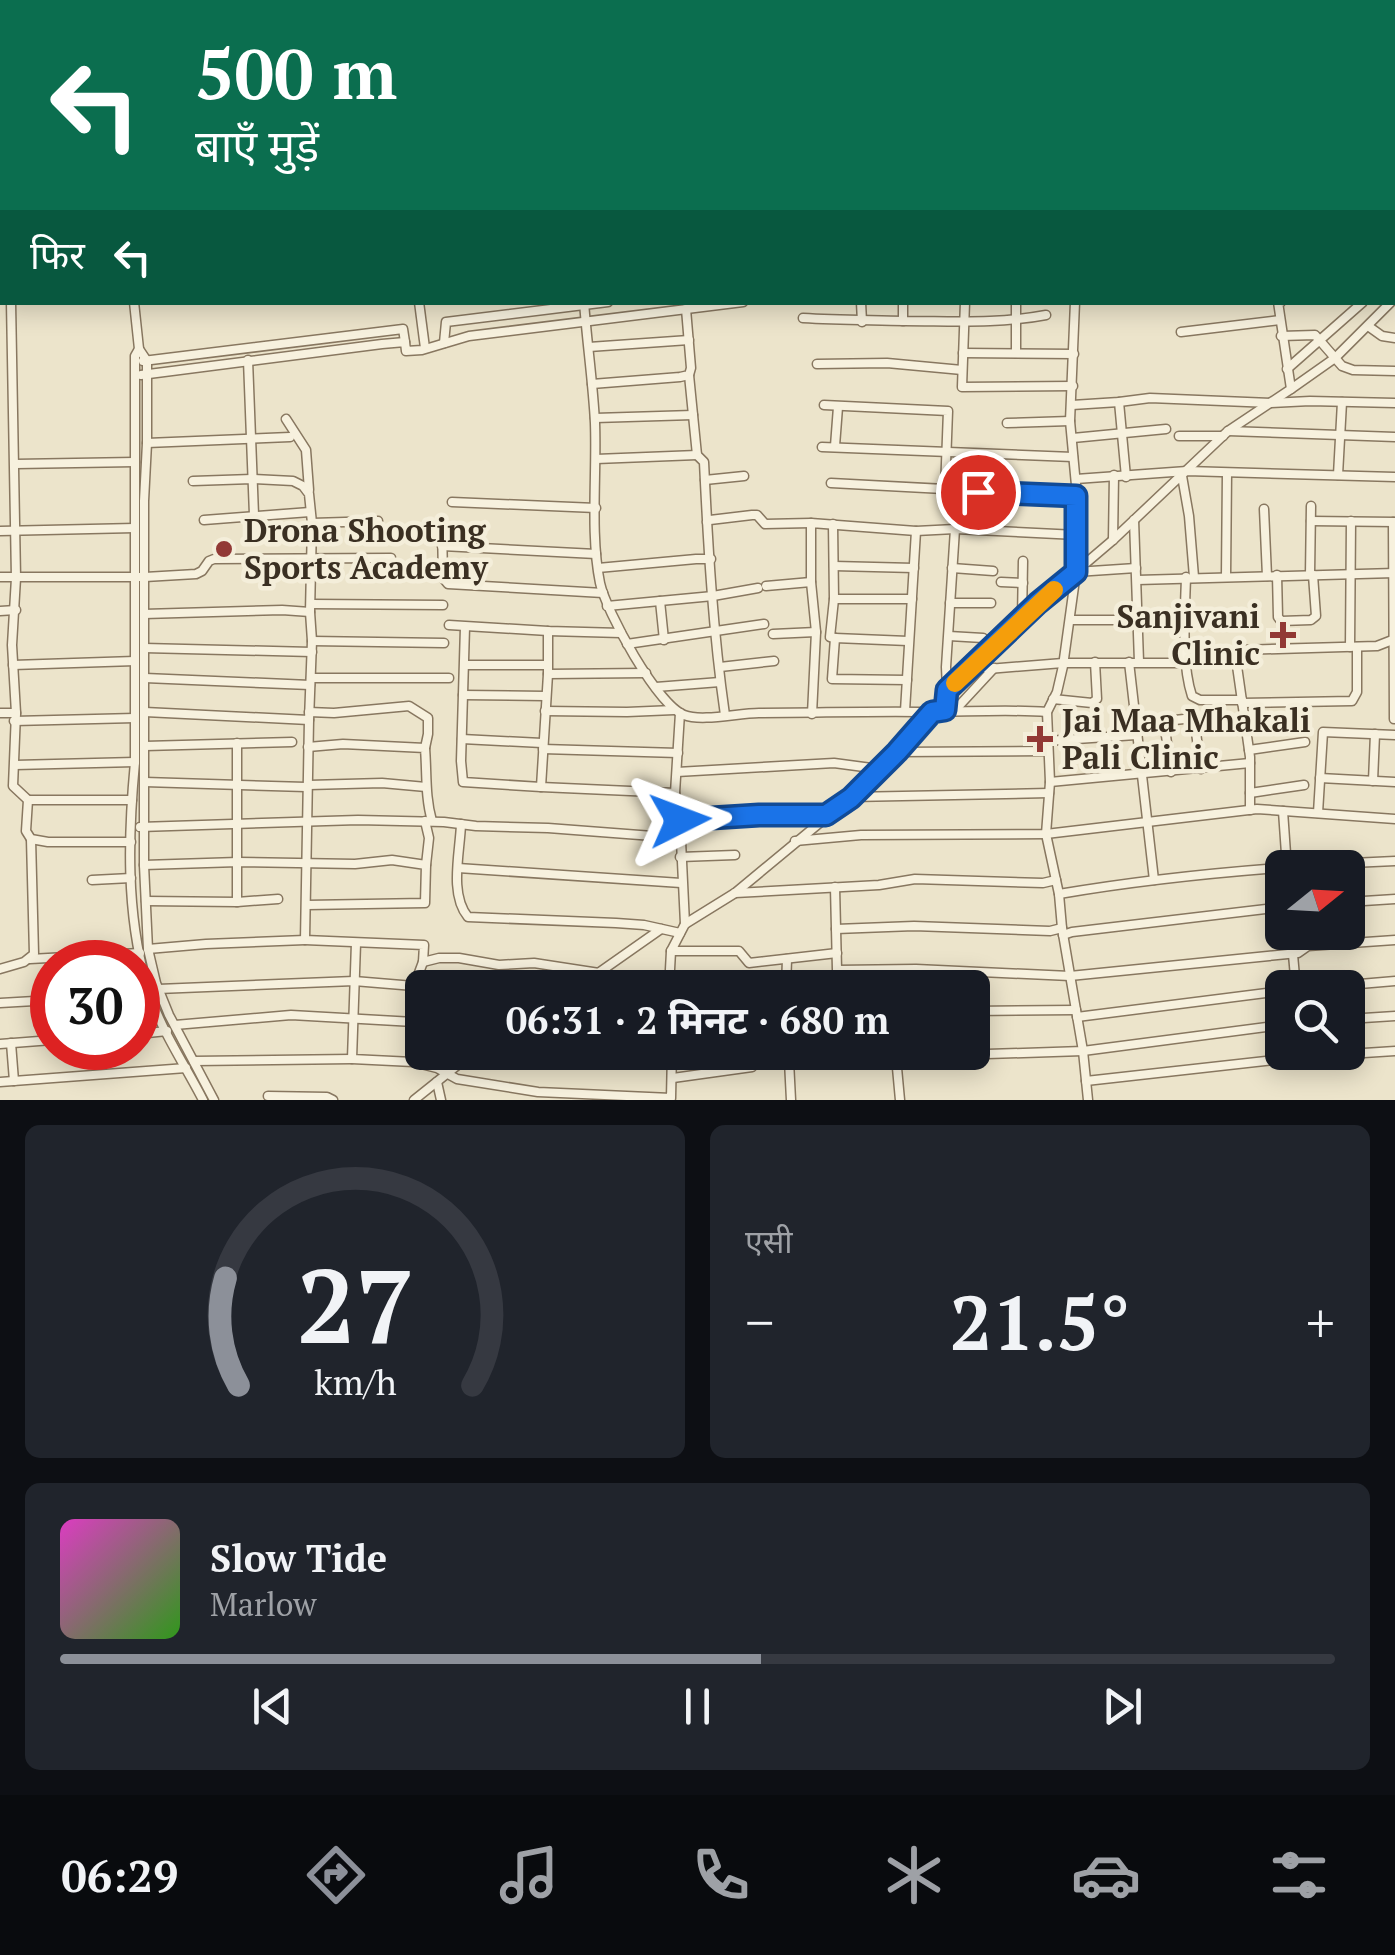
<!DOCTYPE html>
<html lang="hi">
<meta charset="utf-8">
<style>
:root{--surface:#171b24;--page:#20242c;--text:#f1f3f6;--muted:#9ea1a6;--line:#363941;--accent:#8c9099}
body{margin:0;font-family:"PT Serif","Noto Sans Devanagari",serif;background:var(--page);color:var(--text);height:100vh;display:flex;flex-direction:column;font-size:38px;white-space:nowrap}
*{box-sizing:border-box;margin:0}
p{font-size:32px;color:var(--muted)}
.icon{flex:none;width:55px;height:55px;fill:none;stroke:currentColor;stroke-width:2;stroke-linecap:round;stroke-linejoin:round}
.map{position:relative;height:1100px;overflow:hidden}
.drawer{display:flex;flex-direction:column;gap:25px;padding:25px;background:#0d0f14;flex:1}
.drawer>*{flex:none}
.banner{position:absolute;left:0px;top:0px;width:1395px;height:305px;box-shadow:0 5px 25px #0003;background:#0b6e4f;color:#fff;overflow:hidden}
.needle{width:65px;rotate:72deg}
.buttons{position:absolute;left:1265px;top:850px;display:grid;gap:20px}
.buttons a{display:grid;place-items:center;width:100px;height:100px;border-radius:15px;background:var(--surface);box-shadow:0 5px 25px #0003;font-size:50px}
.speed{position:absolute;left:30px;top:940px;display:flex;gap:20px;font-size:50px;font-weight:700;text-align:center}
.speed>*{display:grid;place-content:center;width:130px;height:130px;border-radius:50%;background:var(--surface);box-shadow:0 5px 25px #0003;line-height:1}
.speed .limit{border:15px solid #d22;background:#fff;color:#111}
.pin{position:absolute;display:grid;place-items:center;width:85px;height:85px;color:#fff;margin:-42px;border:5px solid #fff;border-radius:50%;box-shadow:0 2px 10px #0007}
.me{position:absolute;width:110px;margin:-55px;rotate:87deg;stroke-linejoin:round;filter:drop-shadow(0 0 8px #0008)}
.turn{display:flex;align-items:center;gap:35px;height:210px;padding:0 30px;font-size:45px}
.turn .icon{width:130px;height:130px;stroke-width:2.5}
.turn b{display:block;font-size:70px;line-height:85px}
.then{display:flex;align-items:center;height:95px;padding:0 30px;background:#0003;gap:20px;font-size:38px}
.big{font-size:75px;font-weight:700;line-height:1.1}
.drawer .card{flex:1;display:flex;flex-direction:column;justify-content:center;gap:15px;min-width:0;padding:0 35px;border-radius:15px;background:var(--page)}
.drawer .dial{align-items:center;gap:0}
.dial svg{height:260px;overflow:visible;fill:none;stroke:var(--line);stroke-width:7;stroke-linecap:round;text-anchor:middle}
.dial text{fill:var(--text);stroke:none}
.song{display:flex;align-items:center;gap:30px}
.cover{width:120px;height:120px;border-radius:15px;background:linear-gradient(135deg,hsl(310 70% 55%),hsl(110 70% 35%))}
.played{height:10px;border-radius:5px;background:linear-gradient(90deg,var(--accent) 55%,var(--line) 55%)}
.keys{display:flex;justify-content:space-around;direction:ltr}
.heat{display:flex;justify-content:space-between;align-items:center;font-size:55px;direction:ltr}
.drawer .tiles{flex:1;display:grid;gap:25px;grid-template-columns:1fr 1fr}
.card:last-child{grid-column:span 2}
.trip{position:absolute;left:405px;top:970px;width:585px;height:100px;border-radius:15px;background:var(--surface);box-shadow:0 5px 25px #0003;font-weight:700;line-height:100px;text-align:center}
.dock{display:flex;height:160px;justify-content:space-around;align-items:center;background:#090b0e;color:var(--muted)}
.dock .icon{width:70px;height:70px}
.dock .on{color:var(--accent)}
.dock b{font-size:45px;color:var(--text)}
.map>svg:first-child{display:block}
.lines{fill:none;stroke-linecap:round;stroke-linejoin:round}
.minor-casing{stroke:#887760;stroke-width:11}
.minor{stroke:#f7f1de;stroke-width:8}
.route-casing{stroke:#114b97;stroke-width:25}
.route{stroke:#1a73e8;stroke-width:18}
.slow{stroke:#f59e0b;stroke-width:18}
.poi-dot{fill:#923935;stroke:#f4eeda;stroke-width:4}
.labels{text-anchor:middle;stroke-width:9;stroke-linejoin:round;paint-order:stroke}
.poi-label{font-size:32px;font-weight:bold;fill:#3a2f22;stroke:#f4eeda;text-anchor:start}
</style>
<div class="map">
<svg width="1395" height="1100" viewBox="0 0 1395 1100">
<rect width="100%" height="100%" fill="#ece4cb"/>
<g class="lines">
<defs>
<g id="minor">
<polyline points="35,0 36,2"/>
<polyline points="337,0 337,2"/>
<polyline points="355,0 355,2"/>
<polyline points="407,0 407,2"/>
<polyline points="566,0 567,2"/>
<polyline points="606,0 606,2"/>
<polyline points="801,0 801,2"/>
<polyline points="1145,0 1146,2"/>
<polyline points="156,2 156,0"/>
<polyline points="527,2 528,2"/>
<polyline points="636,2 641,2"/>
<polyline points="713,2 713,0"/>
<polyline points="912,2 912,0"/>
<polyline points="960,2 960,0"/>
<polyline points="1392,168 1395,168"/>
<polyline points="0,202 2,203"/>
<polyline points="1392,225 1395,225"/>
<polyline points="0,237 2,237"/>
<polyline points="1392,244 1395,244"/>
<polyline points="1392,273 1395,270"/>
<polyline points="11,302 16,578 12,645 16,713 13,786 28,800 26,831 31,839 48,842 131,842"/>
<path d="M134,302l5,47 -4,7v406c-7,74 -9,149 11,221 11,41 38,80 57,117"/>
<polyline points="419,302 425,348"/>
<path d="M584,302c3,41 9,81 11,121 2,51 -5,111 5,160 6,28 57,122 84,132 18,7 54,-2 75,-2 56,0 112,-2 167,-1 41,0 81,-3 121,0"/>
<polyline points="861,302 862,322"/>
<polyline points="965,302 962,387 1073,386"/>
<polyline points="1075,302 1070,421 1077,496 1076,572 1063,666 1057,692 1047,712 1050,782 1046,834 1059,894 1062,928 1083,1051 1088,1100"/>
<path d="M803,318c34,2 68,2 102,3 48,0 94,3 141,-6"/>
<polyline points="903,321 903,302"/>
<polyline points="1368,326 1382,336 1395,338"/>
<polyline points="1181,332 1280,320"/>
<polyline points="1281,336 1315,335 1342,366 1353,370 1395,371"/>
<polyline points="444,343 446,322 608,302"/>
<polyline points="589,347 689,340"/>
<polyline points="139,349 147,361 147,443 144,501 144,865 148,949 156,983 169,1015 214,1100"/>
<polyline points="963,353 1074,354"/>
<polyline points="1016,353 1016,302"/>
<polyline points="248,360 254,515"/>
<polyline points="143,361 403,329 405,342"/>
<polyline points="817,364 887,363 962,370"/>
<polyline points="1287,369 1363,302"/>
<polyline points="141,375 382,344 405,342 406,351 422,350 469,336 743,302"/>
<path d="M689,375l8,80 7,7c4,84 9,170 21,253"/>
<polyline points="592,384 680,377 689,375 691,368 686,309"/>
<polyline points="1291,389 1335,358 1391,302"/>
<polyline points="1119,402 1126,477"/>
<polyline points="824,405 948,411 945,490"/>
<polyline points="1072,405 1119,402 1150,398 1271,403 1310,401 1395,403"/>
<polyline points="595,418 693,415"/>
<polyline points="286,419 306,450 309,490"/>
<polyline points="1007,423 1070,421"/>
<polyline points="1228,431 1395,437"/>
<polyline points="1179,436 1223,436"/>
<polyline points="1073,438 1166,429"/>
<polyline points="147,443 290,437"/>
<polyline points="835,446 838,407"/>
<polyline points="822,447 1073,457"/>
<polyline points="596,459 697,455"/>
<polyline points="16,464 135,462"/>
<polyline points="1338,475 1342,402"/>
<polyline points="1182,476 1189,516 1194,577"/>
<polyline points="1076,479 1187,471 1395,477"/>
<polyline points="705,480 744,476"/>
<polyline points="193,481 252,479 293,481 303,486 309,494 312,523 310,612 312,641 309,720 305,940 424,945 423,962 414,986 422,988"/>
<polyline points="831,483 1077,496"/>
<polyline points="452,502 596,508"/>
<polyline points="1264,509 1267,576"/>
<polyline points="204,520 310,512"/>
<polyline points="1134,520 1139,662"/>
<polyline points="1311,521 1395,522"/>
<polyline points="707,522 710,520 752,515 757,515 765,524 811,523"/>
<polyline points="1393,522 1394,719"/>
<polyline points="312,523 378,521"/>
<polyline points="833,524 834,599 912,599"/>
<polyline points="442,525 443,578 448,584 603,593"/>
<polyline points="0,531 135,528"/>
<polyline points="1113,540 1114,475"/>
<polyline points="442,546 596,554"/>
<polyline points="834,566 914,568"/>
<polyline points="598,568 696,559 711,559"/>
<polyline points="952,568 993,571"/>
<polyline points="1076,572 1136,568"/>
<polyline points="1277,575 1278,617 1281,621 1311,620 1316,616 1313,575"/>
<polyline points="1310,575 1311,506"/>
<polyline points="0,577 145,577 196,574 202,571 209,561 214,559 391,558"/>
<path d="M1186,577c-1,36 -5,86 6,119l8,4h42"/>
<polyline points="1226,577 1227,473"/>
<polyline points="1137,580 1395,573"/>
<polyline points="1001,582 1023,583"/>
<polyline points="766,586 811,582"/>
<polyline points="834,599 830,637 835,638"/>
<polyline points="660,601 664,640"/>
<polyline points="950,603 991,603"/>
<polyline points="311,604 443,605"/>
<polyline points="607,606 713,596 758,588"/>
<polyline points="0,611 16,610"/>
<polyline points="144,614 282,610 310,612"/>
<polyline points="1022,619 1023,561"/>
<polyline points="1070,620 1138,620"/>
<polyline points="449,625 548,631 621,633"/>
<polyline points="465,627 461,761 463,782 541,787"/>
<polyline points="548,631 548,674 541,787 675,793"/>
<polyline points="773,634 816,632"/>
<polyline points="949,636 983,638"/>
<polyline points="312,641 444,643"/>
<polyline points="627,644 764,624"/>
<polyline points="1350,647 1351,521"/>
<polyline points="144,648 312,652"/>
<polyline points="1235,652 1250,757 1250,810"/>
<polyline points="1129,662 1154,880"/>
<polyline points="975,664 988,669 1063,663 1195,663 1240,650 1377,646 1395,639"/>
<polyline points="13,665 135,661"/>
<polyline points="465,665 546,665"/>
<polyline points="720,667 774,661"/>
<polyline points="548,674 646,673"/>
<polyline points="145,678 310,685"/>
<polyline points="311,678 449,678"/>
<polyline points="907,680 832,679 835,638 908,641"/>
<polyline points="656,687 720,682"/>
<polyline points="947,689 946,667 955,529"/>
<polyline points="463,695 545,696"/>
<polyline points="1053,699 1092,703 1097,699 1095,662"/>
<polyline points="1242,703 1352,701 1357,692 1357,647"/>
<polyline points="956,709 994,668"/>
<polyline points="945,710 947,691 1039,603 1113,540 1228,431 1291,389 1278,302 1281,302"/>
<polyline points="545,711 627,712 674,710"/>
<polyline points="905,711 916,531"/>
<polyline points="145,712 309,720"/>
<polyline points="309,712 334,713 409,706 428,718 428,734 425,748"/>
<polyline points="0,713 16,713"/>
<polyline points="680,713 675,793 680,820 685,924"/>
<polyline points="812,714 816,632 811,582 811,523 916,531 955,529 1077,535"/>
<polyline points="14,721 135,718"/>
<polyline points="1164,721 1171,772"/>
<polyline points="1135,724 1194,718 1201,769"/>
<polyline points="462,739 542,743"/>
<polyline points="1047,741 1136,735"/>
<polyline points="145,746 292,742"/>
<path d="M308,747l35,-3 82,4c2,25 0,49 7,73"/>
<polyline points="543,749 678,753"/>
<polyline points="1249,750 1305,742"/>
<polyline points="897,752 1048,751"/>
<polyline points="15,765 135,762"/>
<polyline points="677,772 834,763 879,769"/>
<polyline points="1320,778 1395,782"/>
<polyline points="1373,781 1375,734"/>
<polyline points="145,782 306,787"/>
<polyline points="1050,782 1250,763"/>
<polyline points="309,785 382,783 426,787"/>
<polyline points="1250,793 1304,785"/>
<polyline points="851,797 1049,793"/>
<polyline points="28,800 132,800"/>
<polyline points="1283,811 1287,868"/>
<polyline points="1318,813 1323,732 1395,735"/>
<polyline points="680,820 759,815 827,815"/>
<polyline points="425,821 429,838 426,865"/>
<path d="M461,824c-1,29 -12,70 7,93l148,6 28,2 36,8"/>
<polyline points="140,827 358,820 444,822 476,826 548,828 679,838"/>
<polyline points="795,841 861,835 1046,834 1257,809 1395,819"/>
<polyline points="680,857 735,855"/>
<polyline points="144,865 238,862 355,864 392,860 426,865 425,903 307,905"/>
<polyline points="458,868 681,883"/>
<polyline points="92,880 131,878"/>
<polyline points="835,887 837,970 916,969 1070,976 1298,953 1308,946 1395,940"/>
<polyline points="735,893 879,885 915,879 1043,883 1056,880"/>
<path d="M1059,894c111,-19 224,-28 336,-33"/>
<polyline points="146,901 237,902 237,743"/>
<polyline points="237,902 278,899"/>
<polyline points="1348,902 1395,899"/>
<polyline points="836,929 914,926 1050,931 1062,928"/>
<polyline points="1291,932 1296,988"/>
<polyline points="1063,935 1072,932 1282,907"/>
<polyline points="356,943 352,1059 413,1062 437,1068 457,1079 538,1092 671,1098 672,1052"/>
<polyline points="148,949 206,944 305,940"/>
<polyline points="671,951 739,951 749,963 837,953"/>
<polyline points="30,959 140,953"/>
<polyline points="423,962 439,958 459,958 499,965 534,963 599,973"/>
<polyline points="0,969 24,962 34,954 31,839"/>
<polyline points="577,988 661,929"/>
<polyline points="669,988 671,951 685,924 735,893 851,797 897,752 932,712"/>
<polyline points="786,988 787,959"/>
<polyline points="1313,988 1395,981"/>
<polyline points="158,989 354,981 414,986"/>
<polyline points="0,1003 52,1000"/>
<polyline points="972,1011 1076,1010"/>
<polyline points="1077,1017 1282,991"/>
<polyline points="1348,1019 1395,1016"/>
<polyline points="175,1025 291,1015 414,1022"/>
<polyline points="138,1034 167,1031"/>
<polyline points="11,1043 14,1081"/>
<polyline points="0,1044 52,1040"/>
<polyline points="537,1052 672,1057"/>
<polyline points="789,1052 789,1061 854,1052"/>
<polyline points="882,1052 896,1057 926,1056 926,1052"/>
<polyline points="926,1056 1083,1051 1282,1025"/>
<polyline points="896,1057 900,1100"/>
<polyline points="194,1061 352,1059"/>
<polyline points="789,1061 791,1100"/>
<polyline points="673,1078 752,1067 749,1052"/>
<polyline points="1086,1081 1302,1057 1395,1051"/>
<polyline points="0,1082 186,1068"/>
<polyline points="437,1082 441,1100"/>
<polyline points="268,1096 327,1097 333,1100"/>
<polyline points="414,1100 474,1052"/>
</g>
</defs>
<use href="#minor" class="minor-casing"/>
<use href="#minor" class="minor"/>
</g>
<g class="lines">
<defs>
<polyline id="route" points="680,820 759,815 826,815 851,798 897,752 932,712 945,710 947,690 1038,603 1076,572 1076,496 978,492"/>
</defs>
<use href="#route" class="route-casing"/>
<use href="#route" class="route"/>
<polyline class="slow" points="955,683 1054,590"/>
</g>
<g class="poi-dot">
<circle cx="224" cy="549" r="10"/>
<path d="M1278 620h10v10h10v10h-10v10h-10v-10h-10v-10h10z"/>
<path d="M1035 724h10v10h10v10h-10v10h-10v-10h-10v-10h10z"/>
</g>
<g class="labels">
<g class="poi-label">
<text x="244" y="542">Drona Shooting<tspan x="244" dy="37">Sports Academy</tspan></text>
<text x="1260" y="628" text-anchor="end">Sanjivani<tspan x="1260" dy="37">Clinic</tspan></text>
<text x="1062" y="732">Jai Maa Mhakali<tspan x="1062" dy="37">Pali Clinic</tspan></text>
</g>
</g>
</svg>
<div class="buttons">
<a><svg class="needle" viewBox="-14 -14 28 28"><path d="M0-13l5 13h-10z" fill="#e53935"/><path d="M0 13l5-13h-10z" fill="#9ea1a6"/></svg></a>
<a><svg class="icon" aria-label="search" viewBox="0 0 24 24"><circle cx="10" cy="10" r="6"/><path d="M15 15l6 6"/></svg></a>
</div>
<div class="speed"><div class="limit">30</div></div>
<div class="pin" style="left:978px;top:492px;background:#d93025"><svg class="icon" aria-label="arrive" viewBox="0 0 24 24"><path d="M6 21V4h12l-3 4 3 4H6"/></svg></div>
<svg class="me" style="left:680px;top:820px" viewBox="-20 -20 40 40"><path d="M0-17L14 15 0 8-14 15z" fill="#1a73e8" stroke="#fff" stroke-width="4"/></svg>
<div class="trip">06:31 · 2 मिनट · 680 m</div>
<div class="banner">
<div class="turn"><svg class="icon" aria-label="left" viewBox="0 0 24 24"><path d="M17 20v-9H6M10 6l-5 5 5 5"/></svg><div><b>500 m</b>बाएँ मुड़ें</div></div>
<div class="then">फिर<svg class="icon" aria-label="left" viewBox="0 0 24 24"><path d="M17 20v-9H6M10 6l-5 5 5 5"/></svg></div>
</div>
</div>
<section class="drawer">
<div class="tiles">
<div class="card dial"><svg viewBox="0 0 100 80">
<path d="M14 69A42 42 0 1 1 86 69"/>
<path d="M14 69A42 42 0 0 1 10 36" stroke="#8c9099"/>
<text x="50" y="56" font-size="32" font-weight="700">27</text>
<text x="50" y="72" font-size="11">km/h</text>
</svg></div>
<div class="card"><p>एसी</p>
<div class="heat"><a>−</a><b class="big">21.5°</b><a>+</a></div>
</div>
<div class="card">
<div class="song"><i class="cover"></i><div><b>Slow Tide</b><p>Marlow</p></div></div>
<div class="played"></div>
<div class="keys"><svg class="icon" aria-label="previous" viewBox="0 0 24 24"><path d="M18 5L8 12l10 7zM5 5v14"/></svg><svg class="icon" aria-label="pause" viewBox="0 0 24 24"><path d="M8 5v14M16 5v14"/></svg><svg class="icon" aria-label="next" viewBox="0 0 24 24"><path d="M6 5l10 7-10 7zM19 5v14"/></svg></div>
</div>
</div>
</section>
<nav class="dock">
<b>06:29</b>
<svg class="icon on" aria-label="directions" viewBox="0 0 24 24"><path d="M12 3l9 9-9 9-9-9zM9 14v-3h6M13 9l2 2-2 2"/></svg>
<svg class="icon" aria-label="music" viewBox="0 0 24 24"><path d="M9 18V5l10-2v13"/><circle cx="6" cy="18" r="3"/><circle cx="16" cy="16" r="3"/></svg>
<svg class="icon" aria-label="phone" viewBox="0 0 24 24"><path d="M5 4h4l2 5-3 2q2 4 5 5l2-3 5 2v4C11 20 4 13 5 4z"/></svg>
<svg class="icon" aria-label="climate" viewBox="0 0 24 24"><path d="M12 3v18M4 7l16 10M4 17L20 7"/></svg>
<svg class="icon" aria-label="car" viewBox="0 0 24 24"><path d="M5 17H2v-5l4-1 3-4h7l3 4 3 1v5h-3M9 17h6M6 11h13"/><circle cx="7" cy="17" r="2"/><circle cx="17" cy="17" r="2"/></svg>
<svg class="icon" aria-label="filters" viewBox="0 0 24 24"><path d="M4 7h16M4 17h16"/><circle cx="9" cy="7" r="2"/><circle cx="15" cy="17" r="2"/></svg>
</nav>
